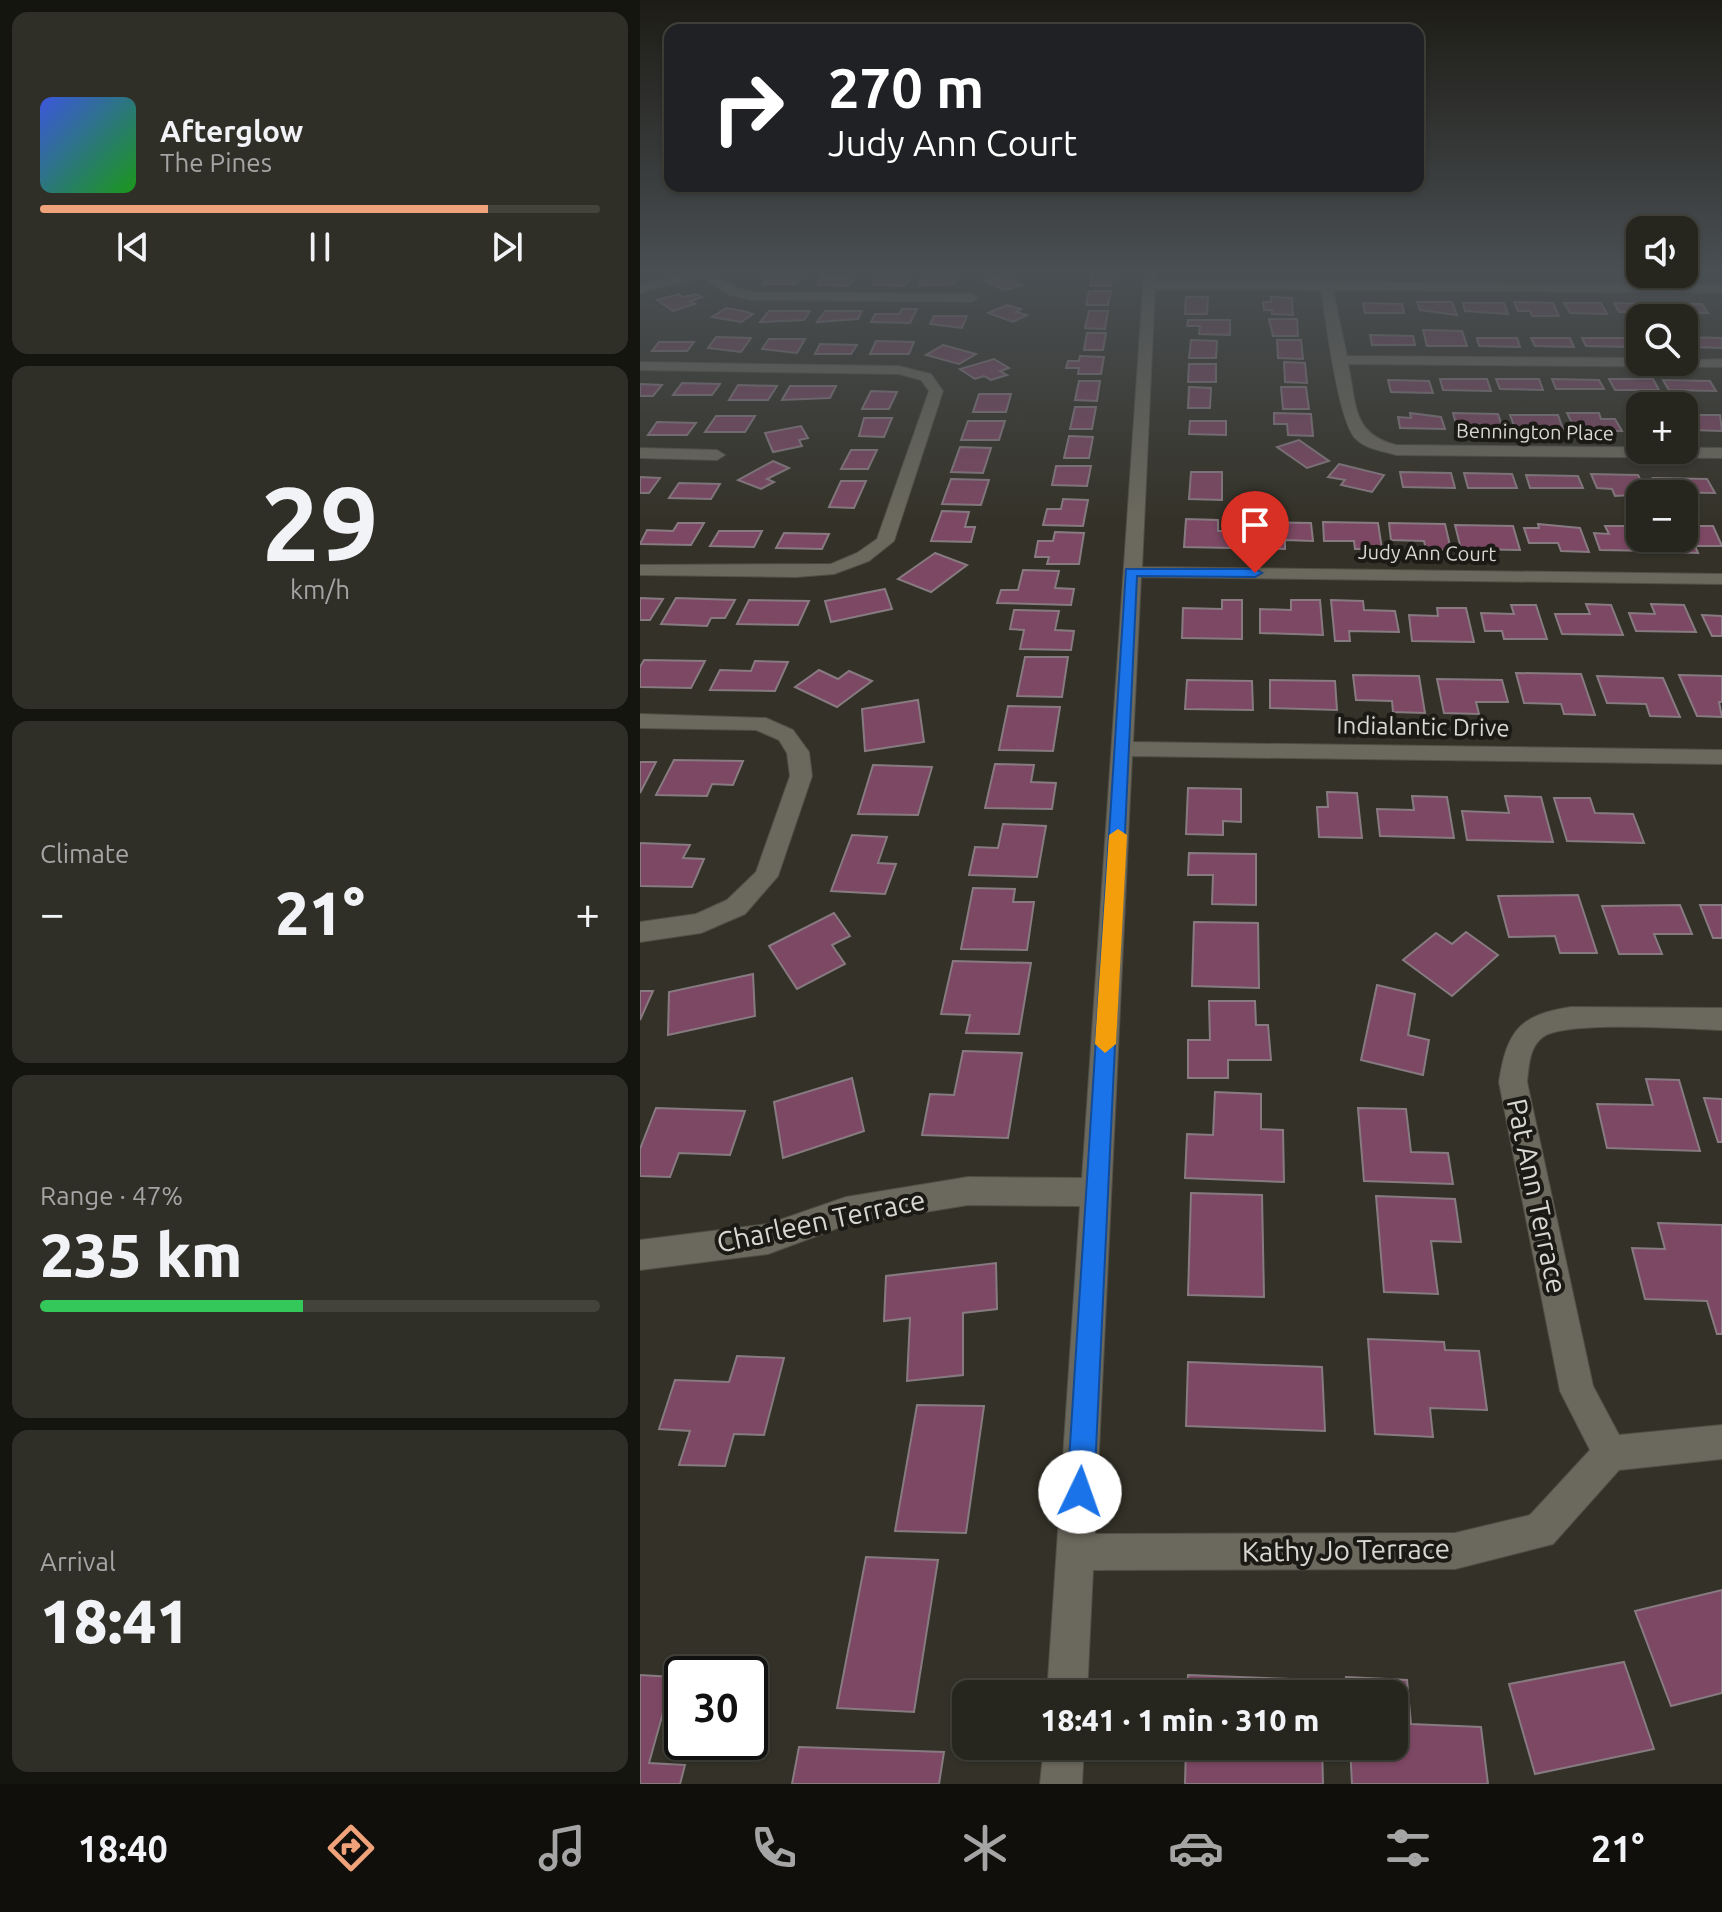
<!DOCTYPE html>
<meta charset="utf-8">
<style>
:root{--surface:#27261e;--page:#2f2e27;--text:#f1f3f6;--muted:#a4a5a4;--line:#43433c;--accent:#f0a27a}
body{margin:0;font-family:Ubuntu,sans-serif;background:var(--page);color:var(--text);height:100vh;display:flex;flex-direction:column;font-size:30px;white-space:nowrap}
*{box-sizing:border-box;margin:0}
p{font-size:26px;color:var(--muted)}
.icon{flex:none;width:44px;height:44px;fill:none;stroke:currentColor;stroke-width:2;stroke-linecap:round;stroke-linejoin:round}
.map{position:relative;flex:1;overflow:hidden}
.details{display:flex;flex-direction:column;gap:12px;padding:12px;background:#151510;width:640px}
.details>*{flex:none}
.top-card{position:absolute;left:24px;top:24px;width:760px;height:168px;border-radius:16px;box-shadow:0 2px 6px #0004,0 0 0 2px var(--line);background:#202124;color:#fff;overflow:hidden}
.controls{position:absolute;left:986px;top:216px;display:grid;gap:16px}
.controls a{display:grid;place-items:center;width:72px;height:72px;border-radius:16px;background:var(--surface);box-shadow:0 2px 6px #0004,0 0 0 2px var(--line);font-size:40px}
.speed{position:absolute;left:24px;top:1656px;display:flex;gap:16px;font-size:40px;font-weight:700;text-align:center}
.speed>*{display:grid;place-content:center;width:104px;height:104px;border-radius:50%;background:var(--surface);box-shadow:0 2px 6px #0004,0 0 0 2px var(--line);line-height:1}
.speed .limit{border:4px solid #111;border-radius:12px;background:#fff;color:#111}
.pin{position:absolute;display:grid;place-items:center;width:68px;height:68px;color:#fff;margin:-82px -34px;border-radius:50% 50% 50% 0;rotate:-45deg;box-shadow:0 0 8px #0007}
.pin .icon{rotate:45deg}
.me{position:absolute;width:88px;margin:-44px;rotate:3deg;stroke-linejoin:round;filter:drop-shadow(0 0 6px #0008)}
.turn{display:flex;align-items:center;gap:28px;height:168px;padding:0 32px;font-size:36px}
.turn .icon{width:104px;height:104px;stroke-width:2.5}
.turn b{display:block;font-size:56px;line-height:68px}
.big{font-size:60px;font-weight:800;line-height:1.1}
.details .card{flex:1;display:flex;flex-direction:column;justify-content:center;gap:12px;min-width:0;padding:0 28px;border-radius:16px;background:var(--page)}
.details .dial{align-items:center;gap:0}
.dial b{font-size:104px;line-height:1}
.song{display:flex;align-items:center;gap:24px}
.cover{width:96px;height:96px;border-radius:12px;background:linear-gradient(135deg,hsl(230 70% 55%),hsl(120 70% 35%))}
.played{height:8px;border-radius:4px;background:linear-gradient(90deg,var(--accent) 80%,var(--line) 80%)}
.keys{display:flex;justify-content:space-around;direction:ltr}
.heat{display:flex;justify-content:space-between;align-items:center;font-size:44px;direction:ltr}
.charge{height:12px;border-radius:6px;background:linear-gradient(90deg,#34c759 47%,var(--line) 0)}
.trip{position:absolute;left:312px;top:1680px;width:456px;height:80px;border-radius:16px;background:var(--surface);box-shadow:0 2px 6px #0004,0 0 0 2px var(--line);font-weight:800;line-height:80px;text-align:center}
.dock{display:flex;height:128px;justify-content:space-around;align-items:center;background:#100f0c;color:var(--muted)}
.dock .icon{width:56px;height:56px}
.dock .active{color:var(--accent)}
.dock b{font-size:36px;color:var(--text)}
main{display:flex;flex:1;min-height:0}
.map>svg:first-child{display:block}
.building{fill:#7c4863;stroke:#877a80;stroke-width:2}
.lines{fill:none;stroke-linecap:round;stroke-linejoin:round}
.street-casing{stroke:#514f46;stroke-width:2}
.street{fill:#6b695d;fill-rule:evenodd}
.route{fill:#1a73e8;stroke:#114b97;stroke-width:2}
.slow{fill:#f59e0b}
.labels{text-anchor:middle;stroke-width:8;stroke-linejoin:round;paint-order:stroke}
.far-street-label{font-size:20px;fill:#d8d7d0;stroke:#1b1a15}
.street-label{font-size:24px;fill:#d8d7d0;stroke:#1b1a15}
.near-street-label{font-size:28px;fill:#d8d7d0;stroke:#1b1a15}
</style>
<main>
<section class="details">
<div class="card">
<div class="song"><i class="cover"></i><div><b>Afterglow</b><p>The Pines</p></div></div>
<div class="played"></div>
<div class="keys"><svg class="icon" aria-label="previous" viewBox="0 0 24 24"><path d="M18 5L8 12l10 7zM5 5v14"/></svg><svg class="icon" aria-label="pause" viewBox="0 0 24 24"><path d="M8 5v14M16 5v14"/></svg><svg class="icon" aria-label="next" viewBox="0 0 24 24"><path d="M6 5l10 7-10 7zM19 5v14"/></svg></div>
</div>
<div class="card dial"><b>29</b><p>km/h</p></div>
<div class="card"><p>Climate</p>
<div class="heat"><a>−</a><b class="big">21°</b><a>+</a></div>
</div>
<div class="card"><p>Range · 47%</p><b class="big">235 km</b><div class="charge"></div></div>
<div class="card"><p>Arrival</p><b class="big">18:41</b></div>
</section>
<div class="map">
<svg width="1082" height="1784" viewBox="0 0 1082 1784">
<rect width="100%" height="100%" fill="#343228"/>
<g class="building">
<polygon points="131,273 164,274 156,284 123,284"/>
<polygon points="240,273 272,273 265,286 232,285"/>
<polygon points="453,273 474,273 471,286 450,286"/>
<polygon points="285,275 318,275 314,284 279,286"/>
<polygon points="362,276 382,285 365,290 345,281"/>
<polygon points="182,277 214,278 209,286 177,285"/>
<polygon points="449,291 471,291 468,305 446,305"/>
<polygon points="39,294 43,297 56,294 62,297 50,301 55,304 33,311 17,300"/>
<polygon points="546,297 568,297 567,314 545,314"/>
<polygon points="631,297 652,298 653,315 632,314 632,310 624,310 623,302 631,302"/>
<polygon points="777,302 812,302 817,315 780,310"/>
<polygon points="874,302 913,303 919,316 892,316 890,311 878,311"/>
<polygon points="723,303 762,304 764,313 725,313"/>
<polygon points="823,303 864,303 868,314 825,311"/>
<polygon points="924,303 961,303 967,314 930,313"/>
<polygon points="974,303 1011,304 1016,312 979,312"/>
<polygon points="1024,304 1062,304 1068,313 1029,312"/>
<polygon points="367,305 381,309 376,312 387,315 373,322 348,313"/>
<polygon points="86,308 103,311 113,314 101,322 72,317"/>
<polygon points="262,309 277,309 270,323 231,322 235,314 259,314"/>
<polygon points="129,311 170,311 164,320 120,322"/>
<polygon points="185,311 222,311 218,319 177,322"/>
<polygon points="449,311 468,311 465,329 445,328"/>
<polygon points="294,316 327,316 322,328 290,324"/>
<polygon points="629,319 657,319 658,336 633,336"/>
<polygon points="548,320 590,320 590,335 559,334 560,326 547,326"/>
<polygon points="783,330 822,331 827,346 787,346"/>
<polygon points="447,333 466,333 463,350 444,350"/>
<polygon points="730,335 773,336 775,345 732,345"/>
<polygon points="76,337 111,338 101,352 68,348"/>
<polygon points="1045,337 1082,338 1082,348 1051,347"/>
<polygon points="837,338 877,338 880,347 839,346"/>
<polygon points="891,338 930,338 934,347 895,346"/>
<polygon points="942,338 985,338 990,347 946,346"/>
<polygon points="129,339 165,339 157,353 122,349"/>
<polygon points="551,340 577,341 576,358 549,358"/>
<polygon points="637,340 661,340 663,359 638,358"/>
<polygon points="236,341 274,342 269,354 230,354"/>
<polygon points="19,342 54,342 47,351 12,351"/>
<polygon points="180,344 217,345 211,354 175,354"/>
<polygon points="303,345 336,354 319,364 286,355"/>
<polygon points="440,356 464,357 461,374 438,374 439,368 426,368 428,361 439,361"/>
<polygon points="354,359 369,368 360,371 367,375 351,380 344,376 335,379 320,369"/>
<polygon points="644,362 665,363 667,383 645,382"/>
<polygon points="549,364 576,364 576,382 548,382"/>
<polygon points="800,379 847,379 851,391 803,390"/>
<polygon points="856,379 899,379 903,390 860,389"/>
<polygon points="912,379 959,380 964,389 916,389"/>
<polygon points="969,379 1013,379 1019,390 975,390"/>
<polygon points="748,380 789,381 793,393 751,392"/>
<polygon points="1023,380 1070,381 1076,391 1029,390"/>
<polygon points="439,381 460,381 457,401 435,400"/>
<polygon points="42,383 80,384 72,395 33,395"/>
<polygon points="0,384 22,385 13,396 0,396"/>
<polygon points="98,385 137,386 128,400 89,400"/>
<polygon points="150,386 196,386 190,398 142,400"/>
<polygon points="549,387 571,388 570,408 548,408"/>
<polygon points="641,387 666,387 669,409 643,409"/>
<polygon points="231,391 257,392 249,409 222,409"/>
<polygon points="339,394 371,394 366,412 333,412"/>
<polygon points="435,407 456,407 452,429 430,429"/>
<polygon points="634,413 671,414 673,436 648,435 647,424 634,424"/>
<polygon points="770,413 801,417 805,429 760,428 758,417 771,418"/>
<polygon points="813,413 858,414 863,429 817,428"/>
<polygon points="927,413 959,413 961,419 975,419 982,431 936,431"/>
<polygon points="870,415 918,415 923,429 875,428"/>
<polygon points="1044,415 1080,415 1082,431 1052,430"/>
<polygon points="76,416 115,416 105,432 65,432"/>
<polygon points="224,418 252,418 244,437 219,436"/>
<polygon points="328,421 365,421 359,440 321,440"/>
<polygon points="550,421 586,421 586,435 549,434"/>
<polygon points="17,422 56,423 47,435 8,435"/>
<polygon points="161,426 168,438 159,440 162,446 133,452 125,433"/>
<polygon points="429,436 453,437 449,458 424,458"/>
<polygon points="659,440 689,461 667,468 637,447"/>
<polygon points="320,447 351,448 343,473 311,472"/>
<polygon points="211,450 237,450 228,469 201,469"/>
<polygon points="133,461 149,468 127,479 134,482 121,489 98,480"/>
<polygon points="699,464 744,475 732,492 701,485 705,480 688,477"/>
<polygon points="416,466 451,466 447,486 412,485"/>
<polygon points="551,472 582,472 582,500 549,499"/>
<polygon points="760,472 811,473 815,488 763,487"/>
<polygon points="824,473 872,474 877,488 828,488"/>
<polygon points="951,474 998,475 1008,494 975,496 972,489 957,488"/>
<polygon points="886,475 938,476 943,488 890,488"/>
<polygon points="0,477 20,478 9,493 0,493"/>
<polygon points="1013,478 1067,479 1075,493 1021,492"/>
<polygon points="311,479 349,480 341,505 302,504"/>
<polygon points="201,481 226,481 214,508 189,507"/>
<polygon points="39,483 80,484 71,499 29,498"/>
<polygon points="423,499 448,500 443,526 403,525 407,509 421,509"/>
<polygon points="302,511 329,512 325,527 335,527 331,542 291,541"/>
<polygon points="546,519 578,520 578,531 593,531 592,548 544,547"/>
<polygon points="615,522 671,523 673,541 645,540 645,549 615,548"/>
<polygon points="683,522 738,523 742,549 715,549 714,541 684,541"/>
<polygon points="38,523 64,523 51,545 0,544 7,530 33,531"/>
<polygon points="749,523 805,524 811,550 786,550 784,541 751,540"/>
<polygon points="898,524 940,528 949,552 921,551 918,543 889,543 884,528 899,528"/>
<polygon points="815,525 873,526 880,550 821,549"/>
<polygon points="965,526 1000,526 1000,538 1010,538 1016,551 960,550 954,533 969,534"/>
<polygon points="1044,526 1073,526 1082,546 1055,546 1058,553 1028,552 1022,538 1044,538"/>
<polygon points="79,531 122,531 114,547 70,546"/>
<polygon points="415,532 444,533 439,564 407,564 409,557 395,557 398,541 413,541"/>
<polygon points="144,533 189,534 182,549 136,548"/>
<polygon points="295,553 327,565 291,592 258,579"/>
<polygon points="383,570 419,571 415,588 434,589 431,605 357,603 361,590 378,590"/>
<polygon points="245,589 252,609 191,622 185,601"/>
<polygon points="0,598 23,599 10,620 0,620"/>
<polygon points="36,598 95,600 85,618 71,618 67,626 21,624"/>
<polygon points="109,600 169,601 158,625 97,624"/>
<polygon points="582,600 602,600 602,639 542,638 543,608 582,609"/>
<polygon points="651,600 680,600 683,635 620,633 620,609 651,610"/>
<polygon points="691,600 723,601 724,610 755,611 759,632 709,631 710,641 695,641"/>
<polygon points="946,604 971,605 983,635 922,634 915,614 950,614"/>
<polygon points="1011,604 1044,605 1056,632 996,631 989,613 1015,614"/>
<polygon points="871,605 896,605 907,639 864,639 862,631 845,631 841,613 874,614"/>
<polygon points="797,608 826,608 834,642 772,641 769,615 798,616"/>
<polygon points="374,610 419,611 415,630 434,631 431,650 380,649 384,630 370,629"/>
<polygon points="1062,615 1082,616 1082,636 1072,636"/>
<polygon points="385,657 428,657 422,697 377,696"/>
<polygon points="4,660 65,661 51,688 0,687 0,667"/>
<polygon points="115,661 148,662 135,691 70,690 80,670 111,671"/>
<polygon points="179,670 198,679 209,671 232,681 197,707 155,687"/>
<polygon points="876,673 941,674 955,715 924,714 921,704 884,703"/>
<polygon points="713,675 779,676 785,713 753,712 752,701 716,700"/>
<polygon points="1039,675 1082,676 1082,702 1079,702 1082,717 1057,716"/>
<polygon points="957,676 1023,678 1040,717 1010,716 1006,704 967,703"/>
<polygon points="797,679 862,680 868,702 836,702 839,714 804,713"/>
<polygon points="547,680 612,681 613,710 545,709"/>
<polygon points="630,680 695,681 697,710 630,708"/>
<polygon points="278,700 284,742 225,751 222,709"/>
<polygon points="368,706 420,707 413,751 359,750"/>
<polygon points="34,760 103,761 93,785 72,784 67,796 16,795"/>
<polygon points="0,762 16,762 0,793"/>
<polygon points="355,764 394,765 391,782 416,783 412,809 345,808"/>
<polygon points="233,765 292,767 278,815 218,814"/>
<polygon points="548,788 601,789 601,822 583,821 583,835 546,834"/>
<polygon points="687,792 717,793 722,838 679,837 677,807 688,807"/>
<polygon points="772,796 807,797 814,838 740,836 737,809 774,810"/>
<polygon points="865,796 901,797 913,842 827,840 822,811 869,813"/>
<polygon points="914,798 950,798 955,813 993,814 1004,843 927,841"/>
<polygon points="363,824 406,826 397,877 329,875 335,847 358,848"/>
<polygon points="212,835 247,837 238,863 256,864 245,894 191,891"/>
<polygon points="0,843 50,845 43,858 64,859 52,887 0,886"/>
<polygon points="549,853 616,854 616,905 572,904 573,875 548,875"/>
<polygon points="333,888 375,889 373,902 394,902 387,950 321,949"/>
<polygon points="938,895 957,953 920,953 915,936 869,937 858,896"/>
<polygon points="1040,905 1052,934 1014,934 1022,954 979,954 962,906"/>
<polygon points="1060,905 1082,905 1082,938 1073,938"/>
<polygon points="194,913 210,936 192,945 205,964 157,989 129,946"/>
<polygon points="554,922 618,923 619,988 552,986"/>
<polygon points="826,932 858,955 812,996 763,960 796,933 812,944"/>
<polygon points="313,961 391,963 379,1034 326,1033 330,1015 301,1014"/>
<polygon points="113,974 115,1016 28,1035 29,992"/>
<polygon points="737,985 775,994 768,1035 789,1040 783,1075 721,1060"/>
<polygon points="0,991 13,991 0,1020"/>
<polygon points="569,1001 615,1001 616,1025 628,1025 631,1060 588,1060 588,1078 548,1078 548,1040 570,1040"/>
<polygon points="323,1051 382,1053 368,1138 282,1135 290,1094 314,1095"/>
<polygon points="212,1078 224,1131 143,1158 134,1102"/>
<polygon points="1006,1079 1039,1080 1060,1151 967,1148 957,1104 1013,1105"/>
<polygon points="575,1092 621,1094 621,1129 643,1130 644,1182 545,1178 547,1134 573,1135"/>
<polygon points="1064,1098 1082,1099 1082,1142 1078,1142"/>
<polygon points="16,1108 105,1111 90,1155 39,1153 30,1177 0,1176 0,1149"/>
<polygon points="718,1108 766,1109 771,1152 808,1153 813,1184 724,1181"/>
<polygon points="551,1193 622,1195 624,1297 548,1295"/>
<polygon points="736,1196 815,1199 821,1242 791,1241 798,1294 744,1292"/>
<polygon points="1018,1223 1082,1225 1082,1334 1077,1334 1067,1301 1005,1299 992,1248 1025,1249"/>
<polygon points="356,1263 357,1309 323,1313 323,1375 267,1381 270,1318 244,1321 246,1276"/>
<polygon points="728,1339 804,1342 805,1350 839,1351 847,1410 790,1408 793,1437 735,1434"/>
<polygon points="97,1356 144,1358 124,1435 94,1434 85,1466 39,1465 50,1431 19,1429 35,1380 89,1382"/>
<polygon points="548,1362 682,1367 685,1431 546,1426"/>
<polygon points="277,1405 344,1406 326,1533 255,1531"/>
<polygon points="226,1557 298,1560 274,1712 197,1708"/>
<polygon points="1082,1590 1082,1693 1031,1706 995,1611"/>
<polygon points="984,1662 1014,1749 895,1774 869,1684"/>
<polygon points="0,1675 33,1677 9,1763 45,1765 40,1784 0,1784"/>
<polygon points="548,1675 679,1680 680,1694 547,1694"/>
<polygon points="706,1677 767,1680 771,1724 841,1727 848,1784 712,1784 710,1746 754,1746 754,1694 707,1694"/>
<polygon points="546,1746 682,1746 683,1784 545,1784"/>
<polygon points="159,1747 304,1752 299,1784 152,1784"/>
</g>
<g class="lines">
<defs>
<g id="street">
<path d="M50,273c29,0 36,14 63,19l219,2 6,4 -6,4 -219,-2 -24,-5 -28,-18 -61,16v-8z"/>
<path d="M504,273h12v8l566,4v8l-389,-3 14,66 293,2v4l82,-3v8l-374,-3c9,40 3,69 48,81l326,3v10l-326,-3c-13,-4 -30,-6 -40,-16 -18,-17 -30,-120 -35,-149l-166,-1 -13,278 580,7v10l-581,-7 -8,165 589,8v14l-590,-8 -37,778 360,-1 75,-18 60,-65 -30,-59 -61,-309c8,-51 20,-67 72,-75l151,1v22c-32,-1 -157,-10 -179,7 -14,10 -14,29 -16,45l66,304 26,49 103,-10v34l-103,11 -66,74 -98,25 -362,1 -6,124h-40l33,-488 -112,-1 -122,20 -78,29 -128,16v-30l128,-16 78,-27 122,-20 114,1z"/>
<polygon points="0,362 259,366 291,374 303,391 254,541 229,561 194,574 156,577 0,575 0,565 191,564 217,553 237,539 289,391 281,380 259,374 0,370"/>
<polygon points="0,448 77,450 85,455 77,460 0,458"/>
<polygon points="0,714 126,718 153,730 169,752 172,776 138,876 105,914 61,933 0,942 0,922 56,914 87,900 116,872 150,776 147,753 139,740 116,730 0,728"/>
<polygon points="404,1746 444,1746 442,1784 400,1784"/>
</g>
</defs>
<use href="#street" class="street-casing"/>
<use href="#street" class="street"/>
</g>
<linearGradient id="sky" x2="0" y2="1"><stop stop-color="#1d1c16"/><stop offset="0.52" stop-color="#4a4f53"/><stop offset="1" stop-color="#4a4f53" stop-opacity="0"/></linearGradient>
<rect width="1082" height="523" fill="url(#sky)"/>
<polygon class="route" points="486,569 615,569 622,573 615,577 497,576 454,1492 450,1502 440,1506 431,1502 427,1492"/>
<polygon class="slow" points="478,829 487,835 476,1044 465,1053 455,1044 469,835"/>
<g class="labels">
<g class="far-street-label">
<text transform="translate(895 432) rotate(1)" y="7">Bennington Place</text>
<text transform="translate(787 553) rotate(1)" y="7">Judy Ann Court</text>
</g>
<g class="street-label">
<text transform="translate(783 727) rotate(1)" y="8">Indialantic Drive</text>
</g>
<g class="near-street-label">
<text transform="translate(897 1196) rotate(78)" y="10">Pat Ann Terrace</text>
<text transform="translate(181 1221) rotate(-12)" y="10">Charleen Terrace</text>
<text transform="translate(706 1550) rotate(-1)" y="10">Kathy Jo Terrace</text>
</g>
</g>
</svg>
<div class="controls">
<a><svg class="icon" aria-label="sound" viewBox="0 0 24 24"><path d="M4 9h4l5-4v14l-5-4H4zM17 9q2 3 0 6"/></svg></a>
<a><svg class="icon" aria-label="search" viewBox="0 0 24 24"><circle cx="10" cy="10" r="6"/><path d="M15 15l6 6"/></svg></a>
<a>+</a>
<a>−</a>
</div>
<div class="speed"><div class="limit">30</div></div>
<div class="pin" style="left:615px;top:573px;background:#d93025"><svg class="icon" aria-label="arrive" viewBox="0 0 24 24"><path d="M6 21V4h12l-3 4 3 4H6"/></svg></div>
<svg class="me" style="left:440px;top:1492px" viewBox="-20 -20 40 40"><circle r="19" fill="#fff"/><path d="M0-13L10 11 0 6-10 11z" fill="#1a73e8"/></svg>
<div class="trip">18:41 · 1 min · 310 m</div>
<div class="top-card">
<div class="turn"><svg class="icon" aria-label="right" viewBox="0 0 24 24"><path d="M7 20v-9h11M14 6l5 5-5 5"/></svg><div><b>270 m</b>Judy Ann Court</div></div>
</div>
</div>
</main>
<nav class="dock">
<b>18:40</b>
<svg class="icon active" aria-label="directions" viewBox="0 0 24 24"><path d="M12 3l9 9-9 9-9-9zM9 14v-3h6M13 9l2 2-2 2"/></svg>
<svg class="icon" aria-label="music" viewBox="0 0 24 24"><path d="M9 18V5l10-2v13"/><circle cx="6" cy="18" r="3"/><circle cx="16" cy="16" r="3"/></svg>
<svg class="icon" aria-label="phone" viewBox="0 0 24 24"><path d="M5 4h4l2 5-3 2q2 4 5 5l2-3 5 2v4C11 20 4 13 5 4z"/></svg>
<svg class="icon" aria-label="climate" viewBox="0 0 24 24"><path d="M12 3v18M4 7l16 10M4 17L20 7"/></svg>
<svg class="icon" aria-label="car" viewBox="0 0 24 24"><path d="M5 17H2v-5l4-1 3-4h7l3 4 3 1v5h-3M9 17h6M6 11h13"/><circle cx="7" cy="17" r="2"/><circle cx="17" cy="17" r="2"/></svg>
<svg class="icon" aria-label="filters" viewBox="0 0 24 24"><path d="M4 7h16M4 17h16"/><circle cx="9" cy="7" r="2"/><circle cx="15" cy="17" r="2"/></svg>
<b>21°</b>
</nav>
